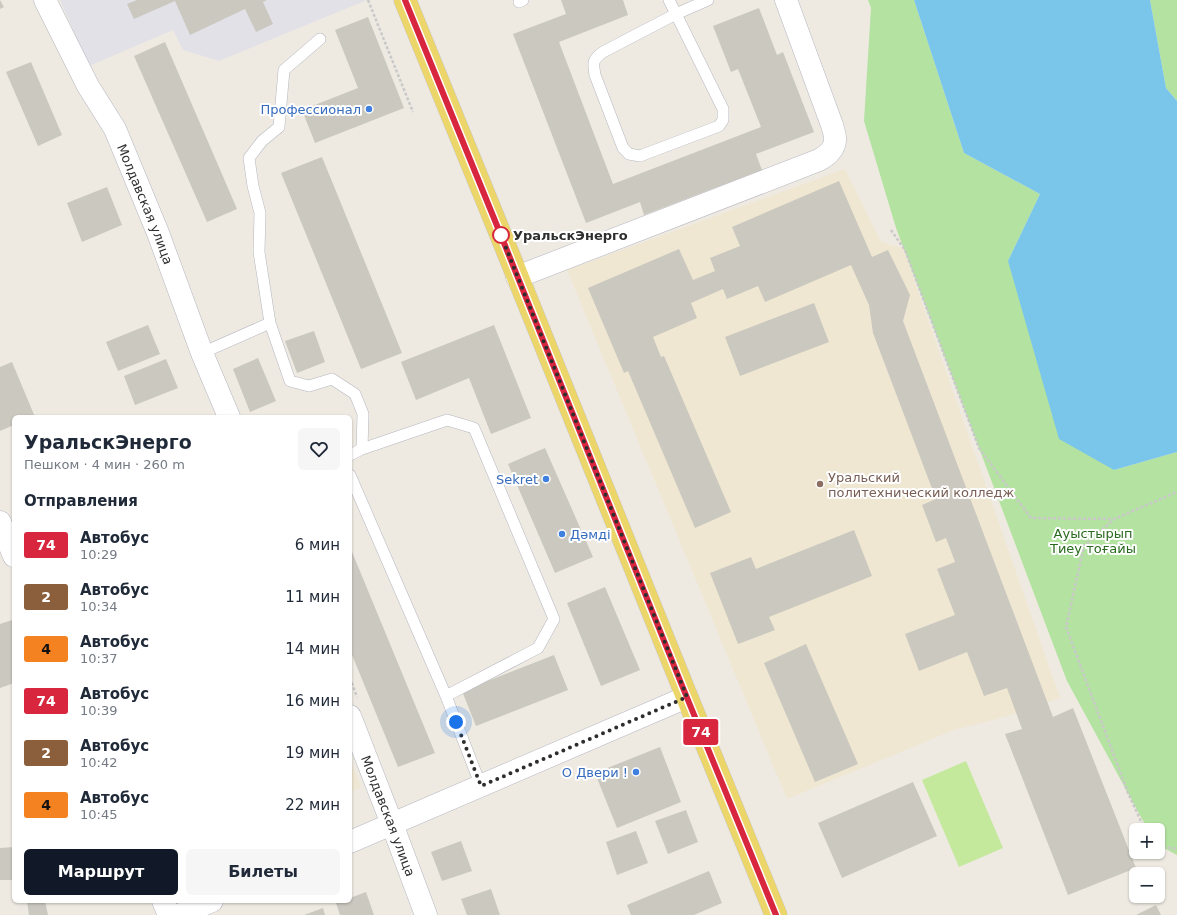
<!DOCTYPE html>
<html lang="ru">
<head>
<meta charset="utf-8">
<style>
  :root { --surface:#fff; --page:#f6f6f7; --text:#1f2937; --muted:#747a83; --accent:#111827 }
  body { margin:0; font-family:"DejaVu Sans",sans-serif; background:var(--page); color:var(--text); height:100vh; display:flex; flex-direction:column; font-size:15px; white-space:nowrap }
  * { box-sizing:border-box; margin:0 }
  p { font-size:13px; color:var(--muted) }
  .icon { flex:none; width:22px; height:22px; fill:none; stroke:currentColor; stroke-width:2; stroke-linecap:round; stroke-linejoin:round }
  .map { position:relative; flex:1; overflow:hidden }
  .details { position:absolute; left:12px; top:415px; width:340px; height:488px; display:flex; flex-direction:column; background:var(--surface); border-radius:6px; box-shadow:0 1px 3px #0004 }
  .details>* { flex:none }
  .badge { padding:0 8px; border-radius:3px; font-size:14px; line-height:26px }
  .buttons { position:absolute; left:1129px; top:823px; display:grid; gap:8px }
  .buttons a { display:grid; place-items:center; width:36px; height:36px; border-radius:6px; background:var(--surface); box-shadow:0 1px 3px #0004; font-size:20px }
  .you { position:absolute; width:20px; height:20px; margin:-10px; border:3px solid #fff; border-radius:50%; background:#1a73e8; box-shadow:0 0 0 6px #1a73e833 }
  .map>.badge { position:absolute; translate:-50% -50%; box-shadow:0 0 0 2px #fff }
  h2 { padding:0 12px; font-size:15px; line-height:36px }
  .round { display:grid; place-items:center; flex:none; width:42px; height:42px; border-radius:6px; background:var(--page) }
  .summary { display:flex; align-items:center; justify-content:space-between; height:68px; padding:0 12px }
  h1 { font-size:19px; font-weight:600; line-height:30px }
  .cta { display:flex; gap:8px; margin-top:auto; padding:8px 12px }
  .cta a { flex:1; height:46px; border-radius:6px; background:var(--accent); color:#fff; font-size:16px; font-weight:600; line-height:46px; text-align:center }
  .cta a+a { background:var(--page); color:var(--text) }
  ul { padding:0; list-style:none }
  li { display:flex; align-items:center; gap:12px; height:52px; padding:0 12px }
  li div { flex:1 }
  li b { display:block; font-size:15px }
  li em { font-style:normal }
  li .badge { min-width:44px; font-weight:700; text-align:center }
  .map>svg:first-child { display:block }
</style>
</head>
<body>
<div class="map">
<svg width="1177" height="915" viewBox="0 0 1177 915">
  <rect width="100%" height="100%" fill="#eeeae2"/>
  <path fill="#e3e1e8" d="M60,0H367L219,61L183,50L173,30L89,66Z"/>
  <path fill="#efe7d2" d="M845,169L881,242L903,248L1060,698L1008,716L954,730L787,799L567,270Z
    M350,760L361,787L350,792Z"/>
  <path fill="#b3e2a1" d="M868,0H914L964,153L1040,194L1008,261L1114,470L1177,452V855L1158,845V830H1148L1067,681L896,228L864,121L871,8Z
    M1150,0H1177V101L1166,88Z"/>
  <path fill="#c4e99d" d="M966,761L1003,848L959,867L922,780Z"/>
  <path fill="#7ac6eb" d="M914,0H1150L1166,88L1177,101V452L1114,470L1059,439L1008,261L1040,194L964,153Z"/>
  <path fill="#cac8bf" d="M0,0L4,7L0,9Z
    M137,0H267L263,2L273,24L256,32L245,9L190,35L175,1L134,19L127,4Z
    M561,0H623L628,15L559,42L613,184L761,127L738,69L731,72L713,26L759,8L777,55L783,52L814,132L756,154L762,170L644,215L640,202L586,223L513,34L566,14Z
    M368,17L404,108L315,143L302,110L358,88L335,30Z
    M165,42L237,209L207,222L134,56Z
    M31,62L62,135L38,146L6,72Z
    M322,157L402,353L361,369L281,173Z
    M839,181L872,257L888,250L910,295L903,321L1053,717L1073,708L1136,868L1068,895L1005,734L1022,729L1007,688L984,696L967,652L919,671L905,634L955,615L937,569L955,562L946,538L936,542L922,505L936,499L873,333L869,305L851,265L765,302L758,286L727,299L723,289L691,303L697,318L653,337L661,357L664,356L731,512L695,528L628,371L624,373L588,288L679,249L693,280L715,271L710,258L740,246L732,227Z
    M107,187L122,225L82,242L67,203Z
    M814,303L829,342L740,376L725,337Z
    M148,325L160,354L118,371L106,342Z
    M494,325L531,418L491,434L469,378L416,400L401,362Z
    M314,331L325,362L297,373L285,341Z
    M258,358L276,401L250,412L233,369Z
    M166,359L178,388L135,405L124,376Z
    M12,362L35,417H14V425L0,431V367Z
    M545,448L593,557L555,573L508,464Z
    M854,530L872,576L769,617L775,630L738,644L710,573L751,557L756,569Z
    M350,547L435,753L398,767L350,650Z
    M605,587L640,670L601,686L567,603Z
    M12,620L14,624V683L0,688V624Z
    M806,644L858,764L815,782L764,663Z
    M554,655L568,690L476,726L462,691Z
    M660,747L681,802L617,828L595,773Z
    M913,782L937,836L842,878L818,823Z
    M686,810L698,842L668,854L655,821Z
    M636,831L648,863L617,875L606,842Z
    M461,841L472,871L442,881L431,852Z
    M14,847V880H0V848Z
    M709,871L722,903L694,915H631L627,905Z
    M491,889L500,915H467L461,899Z
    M366,892L374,915H340L336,903L342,901H350V898Z
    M27,901H45L48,915H29Z
    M1156,905L1161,915H1136Z
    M323,908L325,915H304Z"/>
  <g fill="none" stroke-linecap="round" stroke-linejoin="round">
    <defs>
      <path id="service" d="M669,0L676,14L723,109V120L719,126L640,156L629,154L623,148L595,75C593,63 592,60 603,52L676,14L708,0
        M519,2L523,0
        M320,39L284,70L279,127L262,141L249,158L253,186L260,213L259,252L270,323L290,381L309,386L332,379L355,394L363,414L362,449
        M202,353L270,323
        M350,455L362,449L447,420L474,428L554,619L538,648L446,696
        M350,475L446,696L481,786"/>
      <g id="minor">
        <path id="s1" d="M45,0L88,86L115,129L158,233L202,353L229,417"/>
        <path d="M517,277L819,160C827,156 836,148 835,138C835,134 833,129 832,125L786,0"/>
        <path d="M0,522L14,556"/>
        <path id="s2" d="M350,716L392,824L426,915"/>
        <path d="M350,842L687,697"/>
        <path d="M163,901L169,915"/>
        <path d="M179,915L212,901"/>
      </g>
      <path id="primary" d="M405,0L500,233L687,697L776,915"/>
    </defs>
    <use href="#service" stroke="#b5b6c0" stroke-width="12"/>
    <use href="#minor" stroke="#b5b6c0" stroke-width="23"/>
    <use href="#primary" stroke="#c9c9c9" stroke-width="23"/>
    <path stroke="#c9c9c9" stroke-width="2.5" stroke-dasharray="3 2" stroke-linecap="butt" d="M368,0L413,112
      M891,230L905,250L979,448L1031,518L1114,519
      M350,678L357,697
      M1145,830L1128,793L1066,627L1084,546L1114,519L1177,492
      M1158,846L1177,849"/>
    <use href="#service" stroke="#fff" stroke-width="11"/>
    <use href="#minor" stroke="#fff" stroke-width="22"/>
    <use href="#primary" stroke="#ecd669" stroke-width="22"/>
  </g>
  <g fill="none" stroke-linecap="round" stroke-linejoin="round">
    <defs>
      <path id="line" d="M405,0L500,233L681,683L776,915"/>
    </defs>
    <use href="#line" stroke="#fff" stroke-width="9"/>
    <use href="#line" stroke="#d7263d" stroke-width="6"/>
    <path stroke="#2e2e2e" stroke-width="4" stroke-dasharray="0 7.2" d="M456,722L481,786L687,697L500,233L501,235"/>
  </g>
  <g fill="#3f7fe0" stroke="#fff" stroke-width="1.5">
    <circle cx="369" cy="109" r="4"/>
    <circle cx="546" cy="479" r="4"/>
    <circle cx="562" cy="534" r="4"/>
    <circle cx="636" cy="772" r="4"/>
  </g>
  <circle fill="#fff" stroke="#d7263d" stroke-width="2" cx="501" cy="235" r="8"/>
  <circle fill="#8d6e63" stroke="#fff" stroke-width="1.5" cx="820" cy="484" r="4"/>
  <g text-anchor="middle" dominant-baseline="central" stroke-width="4" stroke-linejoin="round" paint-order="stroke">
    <g font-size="13" fill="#366cbe" stroke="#fff" text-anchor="end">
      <text x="361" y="109">Профессионал</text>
      <text x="538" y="479">Sekret</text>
      <text x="570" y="534" text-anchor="start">Дəмді</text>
      <text x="628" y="772">О Двери !</text>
    </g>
    <g font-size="13" fill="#2e2e2e" stroke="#fff">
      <text stroke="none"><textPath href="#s1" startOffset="228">Молдавская улица</textPath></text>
      <text stroke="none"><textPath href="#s2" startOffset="107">Молдавская улица</textPath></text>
    </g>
    <g font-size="13" font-weight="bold" fill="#2e2e2e" stroke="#fff" text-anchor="start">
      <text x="513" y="235">УральскЭнерго</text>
    </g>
    <g font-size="13" fill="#785e54" stroke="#fff" text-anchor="start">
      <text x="828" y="477">Уральский<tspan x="828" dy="15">политехнический колледж</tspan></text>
    </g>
    <g font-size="13" fill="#296a1e" stroke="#fff">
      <text x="1093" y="533">Ауыстырып<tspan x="1093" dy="15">Тиеу тоғайы</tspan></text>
    </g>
  </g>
</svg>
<div class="buttons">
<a>+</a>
<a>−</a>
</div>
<div class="you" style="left:456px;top:722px"></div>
<b class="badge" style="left:701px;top:732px;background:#d7263d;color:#fff">74</b>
<section class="details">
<div class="summary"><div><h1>УральскЭнерго</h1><p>Пешком · 4 мин · 260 m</p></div><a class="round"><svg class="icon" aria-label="heart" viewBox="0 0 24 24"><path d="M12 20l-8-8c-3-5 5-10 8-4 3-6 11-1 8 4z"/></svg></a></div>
<h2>Отправления</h2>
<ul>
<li><span class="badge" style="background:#d7263d;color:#fff">74</span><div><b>Автобус</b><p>10:29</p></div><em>6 мин</em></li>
<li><span class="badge" style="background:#8b5e3c;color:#fff">2</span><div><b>Автобус</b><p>10:34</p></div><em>11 мин</em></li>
<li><span class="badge" style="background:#f58220;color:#111">4</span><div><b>Автобус</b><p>10:37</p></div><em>14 мин</em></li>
<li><span class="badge" style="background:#d7263d;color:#fff">74</span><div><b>Автобус</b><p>10:39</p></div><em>16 мин</em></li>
<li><span class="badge" style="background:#8b5e3c;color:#fff">2</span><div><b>Автобус</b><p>10:42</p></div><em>19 мин</em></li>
<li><span class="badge" style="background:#f58220;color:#111">4</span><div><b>Автобус</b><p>10:45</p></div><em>22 мин</em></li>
</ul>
<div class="cta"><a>Маршрут</a><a>Билеты</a></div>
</section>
</div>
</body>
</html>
